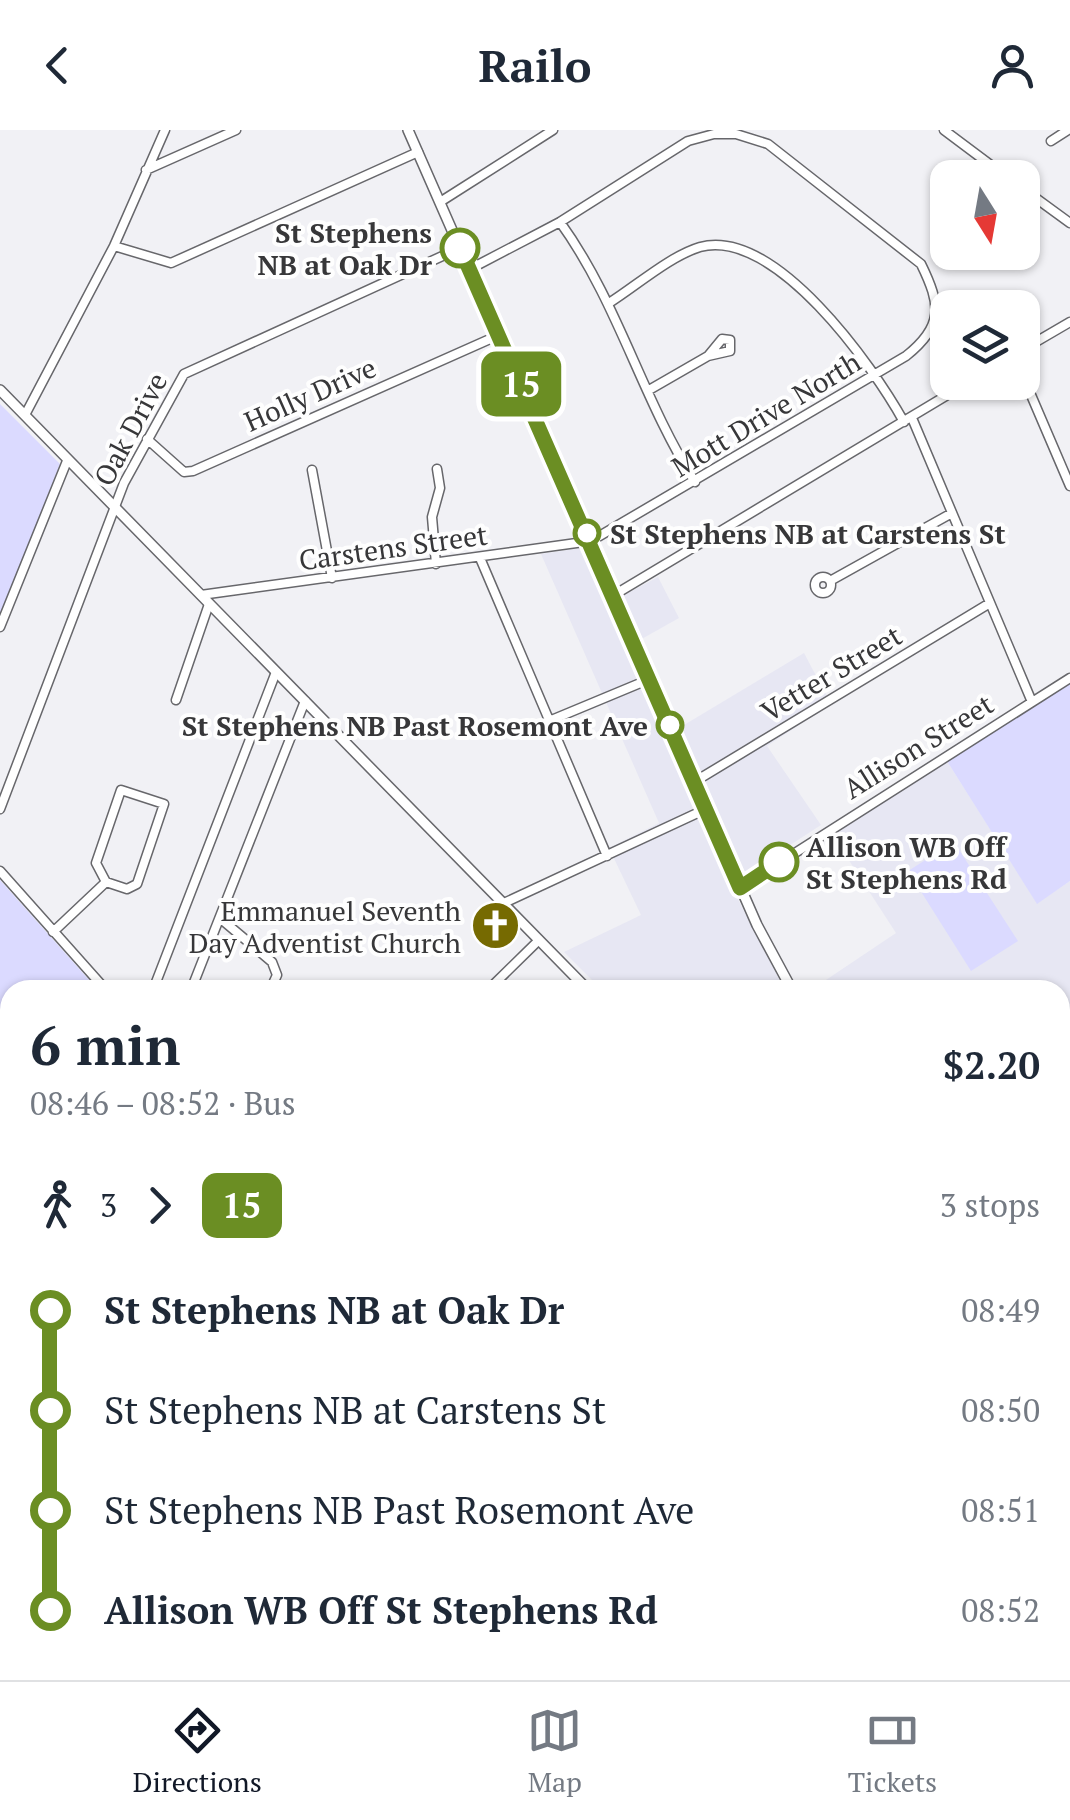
<!DOCTYPE html>
<html lang="en">
<head>
<meta charset="utf-8">
<style>
  :root { --surface:#fff; --page:#f2f2f3; --text:#1f2937; --muted:#747a83; --line:#e0e1e3; --accent:#111827 }
  body { margin:0; font-family:"PT Serif",serif; background:var(--page); color:var(--text); height:100vh; display:flex; flex-direction:column; font-size:38px; white-space:nowrap }
  * { box-sizing:border-box; margin:0 }
  p { font-size:32px; color:var(--muted) }
  .icon { flex:none; width:55px; height:55px; fill:none; stroke:currentColor; stroke-width:2; stroke-linecap:round; stroke-linejoin:round }
  .map { position:relative; flex:1; overflow:hidden }
  .details { position:absolute; left:0px; top:850px; width:1070px; height:700px; display:flex; flex-direction:column; background:var(--surface); border-radius:30px 30px 0 0; box-shadow:0 2px 8px #0004 }
  .details>* { flex:none }
  .badge { padding:0 20px; border-radius:15px; font-size:35px; line-height:65px }
  .needle { width:65px; rotate:169deg }
  .fabs { position:absolute; left:930px; top:30px; display:grid; gap:20px }
  .fabs a { display:grid; place-items:center; width:110px; height:110px; border-radius:20px; background:var(--surface); box-shadow:0 2px 8px #0004; font-size:50px }
  .map>.badge { position:absolute; translate:-50% -50%; box-shadow:0 0 0 5px #fff }
  .legs { display:flex; align-items:center; gap:15px; height:110px; padding:0 30px; font-size:32px }
  .legs p { margin-inline-start:auto }
  .head { display:flex; align-items:center; justify-content:space-between; height:170px; padding:0 30px }
  h1 { font-size:55px; font-weight:700; line-height:75px }
  ul { padding:0 30px; list-style:none }
  li { display:flex; align-items:center; gap:35px; height:100px; font-size:38px }
  li i { display:grid; place-items:center; width:15px; height:100%; margin:0 12px; background:currentColor }
  li i::after { content:''; width:25px; height:25px; margin:-12px; border:8px solid; border-radius:50%; background:var(--surface) }
  li p { margin-inline-start:auto }
  li:first-child i { background:linear-gradient(#0000 50%,currentColor 0) }
  li:last-child i { background:linear-gradient(currentColor 50%,#0000 0) }
  header { display:flex; justify-content:space-between; align-items:center; height:130px; padding:0 30px; background:var(--surface); font-size:45px; font-weight:700 }
  .dock { display:flex; justify-content:space-around; align-items:center; height:140px; border-top:2px solid var(--line); background:var(--surface); font-size:28px; color:var(--muted) }
  .dock a { display:grid; justify-items:center; gap:5px }
  .dock .current { color:var(--accent) }
  .map>svg:first-child { display:block }
</style>
</head>
<body>
<header><svg class="icon" aria-label="back" viewBox="0 0 24 24"><path d="M15 5l-7 7 7 7"/></svg>Railo<svg class="icon" aria-label="person" viewBox="0 0 24 24"><circle cx="12" cy="8" r="4"/><path d="M4 21q1-7 8-7t8 7"/></svg></header>
<div class="map">
<svg width="1070" height="1550" viewBox="0 0 1070 1550">
  <rect width="100%" height="100%" fill="#f1f1f5"/>
  <path fill="#e7e7f3" d="M587,417L611,472L658,447L679,488L631,515L669,604L804,523L831,574L767,616L821,695L730,754L785,860H602L564,822L641,785L609,718L659,693L541,424Z
    M945,628L1037,773L1070,751V951L1060,959V860H811L896,803L830,701Z
    M1060,1186L1070,1197V1497H1060Z"/>
  <path fill="#dbdaff" d="M0,274L60,334L0,487Z
    M1070,549V751L1037,774L945,628Z
    M954,712L1018,811L971,841L908,741Z
    M0,750L98,860H10V1035L0,1041Z
    M0,1353L10,1365V1540H585L597,1550H45L0,1540Z"/>
  <g fill="none" stroke-linecap="round" stroke-linejoin="round">
    <path stroke="#a9a7da" stroke-width="2.5" d="M0,1414L10,1413
      M585,1540L597,1550"/>
    <defs>
      <path id="minor" d="M944,0L1008,48
        M1051,11L1068,0
        M146,40L236,0
        M1022,58L1070,93
        M440,72L553,0
        M560,92C618,172 642,269 695,352
        M114,116L171,133L418,22
        M935,172H976L984,178
        M609,173C636,156 670,126 700,117C775,97 873,236 904,292
        M722,209L730,210V221L708,226Z
        M1022,220L1070,192
        M1022,244L1070,356
        M649,260L708,226
        M25,285L114,116L165,0
        M912,288L1032,572
        M147,309L184,342L193,341L499,205
        M312,340L332,448
        M480,428L607,726
        M436,434L432,387L440,358L437,339
        M815 455a8 8 0 1 1 16 0a8 8 0 1 1-16 0Z
        M830,451L952,383
        M201,465L591,411L906,226C944,196 941,175 921,134L768,14L736,4H714L688,11L560,92L470,139
        M614,465L969,252
        M0,497L67,331
        M176,570L209,474
        M549,591L650,549
        M694,652L990,473
        M0,679L124,353L184,244L460,118
        M0,741L106,860
        M740,758L1070,548
        M504,773L706,679
        M221,789L272,832L277,845L270,860
        M53,802L106,752L96,733L121,660L164,674L137,754L127,759L106,752
        M153,860L276,542
        M191,860L305,571
        M488,860L539,810
        M1060,1047L1070,1039
        M0,1083L10,1077
        M1060,1137L1070,1129
        M0,1198L10,1192
        M1060,1279L1070,1272
        M0,1287L10,1284
        M754,1540L772,1550"/>
      <path id="major" d="M408,0L757,795L792,860
        M0,260L588,860
        M1060,1287L1070,1298
        M846,1550L848,1540"/>
    </defs>
    <use href="#minor" stroke="#67676b" stroke-width="11"/>
    <use href="#major" stroke="#67676b" stroke-width="12"/>
    <use href="#minor" stroke="#fff" stroke-width="8"/>
    <use href="#major" stroke="#fff" stroke-width="9"/>
  </g>
  <g fill="none" stroke-linecap="round" stroke-linejoin="round">
    <defs>
      <path id="line-1" d="M460,118L740,758L779,732"/>
    </defs>
    <use href="#line-1" stroke="#fff" stroke-width="22"/>
    <use href="#line-1" stroke="#6b8e23" stroke-width="15"/>
  </g>
  <defs>
    <symbol id="church-disc" viewBox="-11 -11 22 22"><circle r="9.5" fill="#766a01" stroke="#fefefe"/><path d="M-1.2-6h2.4v3.5h3.3v2.4h-3.3V6h-2.4V-.1h-3.3v-2.4h3.3Z" fill="#fff"/></symbol>
  </defs>
  <g fill-rule="evenodd">
    <use href="#church-disc" x="468" y="768" width="55" height="55"/>
  </g>
  <g fill="#fff" stroke="#6b8e23" stroke-width="5">
    <circle cx="460" cy="118" r="18"/>
    <circle cx="587" cy="403" r="12"/>
    <circle cx="670" cy="595" r="12"/>
    <circle cx="779" cy="732" r="18"/>
  </g>
  <g text-anchor="middle" dominant-baseline="central" stroke-width="8" stroke-linejoin="round" paint-order="stroke">
    <g font-size="28" font-weight="bold" fill="#373739" stroke="#fefefe" text-anchor="end">
      <text x="432" y="102">St Stephens<tspan x="432" dy="32">NB at Oak Dr</tspan></text>
      <text x="610" y="403" text-anchor="start">St Stephens NB at Carstens St</text>
      <text x="648" y="595">St Stephens NB Past Rosemont Ave</text>
      <text x="806" y="716" text-anchor="start">Allison WB Off<tspan x="806" dy="32">St Stephens Rd</tspan></text>
    </g>
    <g font-size="28" fill="#373739" stroke="#fefefe">
      <text transform="translate(310 264) rotate(-24)">Holly Drive</text>
      <text transform="translate(766 284) rotate(-31)">Mott Drive North</text>
      <text transform="translate(130 299) rotate(-62)">Oak Drive</text>
      <text transform="translate(393 417) rotate(-8)">Carstens Street</text>
      <text transform="translate(831 543) rotate(-31)">Vetter Street</text>
      <text transform="translate(918 616) rotate(-32)">Allison Street</text>
    </g>
    <g font-size="28" fill="#373739" stroke="#fefefe" text-anchor="end">
      <text x="461" y="780">Emmanuel Seventh<tspan x="461" dy="32">Day Adventist Church</tspan></text>
    </g>
  </g>
</svg>
<div class="fabs">
<a><svg class="needle" viewBox="-14 -14 28 28"><path d="M0-13l5 13h-10z" fill="#e53935"/><path d="M0 13l5-13h-10z" fill="#747a83"/></svg></a>
<a><svg class="icon" aria-label="layers" viewBox="0 0 24 24"><path d="M12 4l9 5-9 5-9-5zM3 14l9 5 9-5"/></svg></a>
</div>
<b class="badge" style="left:521px;top:254px;background:#6b8e23;color:#fff">15</b>
<section class="details">
<div class="head"><div><h1>6 min</h1><p>08:46 – 08:52 · Bus</p></div><b>$2.20</b></div>
<div class="legs"><svg class="icon" aria-label="walk" viewBox="0 0 24 24"><circle cx="13" cy="4" r="2"/><path d="M13 8l-2 6 4 7M11 14l-3 7M7 12l3-4h3l4 4"/></svg>3<svg class="icon" aria-label="forward" viewBox="0 0 24 24"><path d="M9 5l7 7-7 7"/></svg><b class="badge" style="background:#6b8e23;color:#fff">15</b><p>3 stops</p></div>
<ul>
<li><i style="color:#6b8e23"></i><b>St Stephens NB at Oak Dr</b><p>08:49</p></li>
<li><i style="color:#6b8e23"></i><span>St Stephens NB at Carstens St</span><p>08:50</p></li>
<li><i style="color:#6b8e23"></i><span>St Stephens NB Past Rosemont Ave</span><p>08:51</p></li>
<li><i style="color:#6b8e23"></i><b>Allison WB Off St Stephens Rd</b><p>08:52</p></li>
</ul>
</section>
</div>
<nav class="dock">
<a class="current"><svg class="icon" aria-label="directions" viewBox="0 0 24 24"><path d="M12 3l9 9-9 9-9-9zM9 14v-3h6M13 9l2 2-2 2"/></svg>Directions</a>
<a><svg class="icon" aria-label="map" viewBox="0 0 24 24"><path d="M3 6l6-2 6 2 6-2v14l-6 2-6-2-6 2zM9 4v14M15 6v14"/></svg>Map</a>
<a><svg class="icon" aria-label="tickets" viewBox="0 0 24 24"><path d="M3 7h18v10H3zM15 7v10"/></svg>Tickets</a>
</nav>
</body>
</html>
